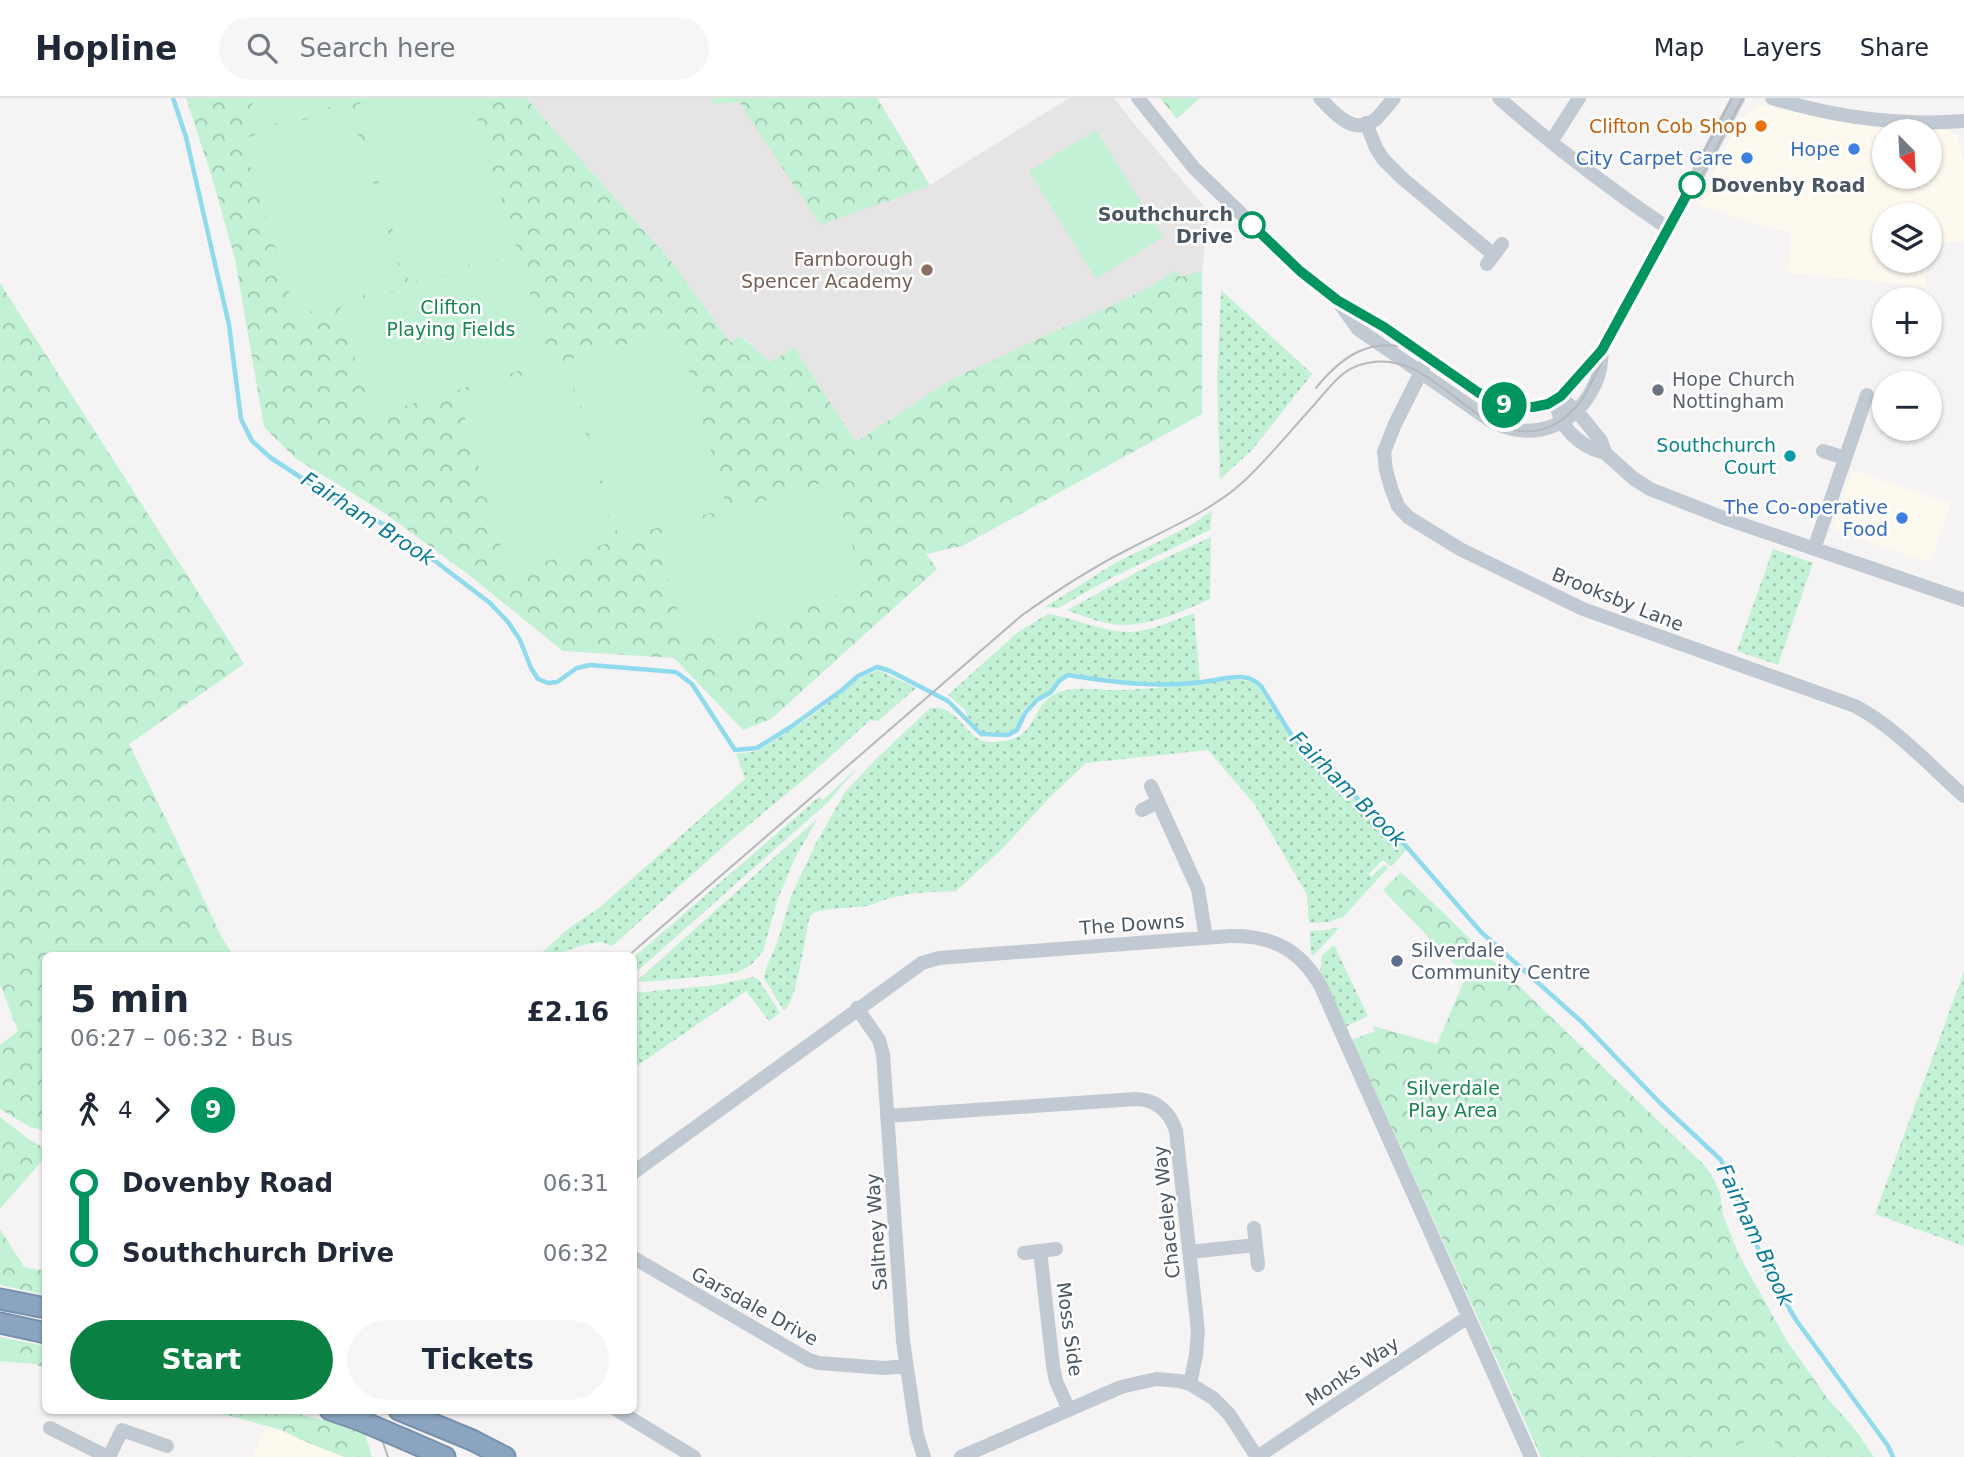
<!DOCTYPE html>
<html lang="en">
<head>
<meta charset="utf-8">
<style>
  :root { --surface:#fff; --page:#f6f6f7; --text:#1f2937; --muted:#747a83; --line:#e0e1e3; --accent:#0b8043 }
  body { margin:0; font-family:"DejaVu Sans",sans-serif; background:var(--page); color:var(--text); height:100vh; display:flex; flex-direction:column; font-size:26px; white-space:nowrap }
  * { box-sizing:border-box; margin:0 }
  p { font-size:23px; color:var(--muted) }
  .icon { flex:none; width:38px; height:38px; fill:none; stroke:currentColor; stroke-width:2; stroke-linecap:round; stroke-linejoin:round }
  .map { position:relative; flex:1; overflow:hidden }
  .side { position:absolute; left:42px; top:854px; width:595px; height:462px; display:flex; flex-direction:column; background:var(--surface); border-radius:10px; box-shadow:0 2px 5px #0004 }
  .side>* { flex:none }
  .badge { padding:0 14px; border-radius:23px; font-size:24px; line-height:46px }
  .needle { width:46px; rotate:156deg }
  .controls { position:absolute; left:1872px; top:21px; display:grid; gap:14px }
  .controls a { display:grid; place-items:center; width:70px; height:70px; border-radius:50%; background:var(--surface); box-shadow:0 2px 5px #0004; font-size:35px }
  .map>.badge { position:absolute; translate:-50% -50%; box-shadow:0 0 0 4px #fff }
  .legs { display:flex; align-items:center; gap:10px; height:77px; padding:0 28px; font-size:23px }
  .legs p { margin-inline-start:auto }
  .overview { display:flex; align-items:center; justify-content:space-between; height:119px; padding:0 28px }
  h1 { font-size:38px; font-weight:700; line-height:52px }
  .cta { display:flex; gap:14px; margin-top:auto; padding:14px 28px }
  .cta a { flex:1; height:80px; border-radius:42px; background:var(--accent); color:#fff; font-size:28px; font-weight:700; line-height:80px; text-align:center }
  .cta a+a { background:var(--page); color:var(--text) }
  ul { padding:0 28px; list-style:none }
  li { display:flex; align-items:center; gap:24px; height:70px; font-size:26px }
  li i { display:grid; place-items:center; width:10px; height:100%; margin:0 9px; background:currentColor }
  li i::after { content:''; width:18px; height:18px; margin:-9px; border:5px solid; border-radius:50%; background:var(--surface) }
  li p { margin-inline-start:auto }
  li:first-child i { background:linear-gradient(#0000 50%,currentColor 0) }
  li:last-child i { background:linear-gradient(currentColor 50%,#0000 0) }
  header { display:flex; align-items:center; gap:42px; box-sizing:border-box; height:98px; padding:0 35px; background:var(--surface); border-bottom:2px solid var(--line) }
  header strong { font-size:33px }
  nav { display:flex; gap:38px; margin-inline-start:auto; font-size:24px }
  .search { width:490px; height:63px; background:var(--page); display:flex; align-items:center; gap:18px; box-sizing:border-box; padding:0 24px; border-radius:38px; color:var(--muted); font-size:26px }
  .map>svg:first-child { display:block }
</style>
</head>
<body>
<header>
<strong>Hopline</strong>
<div class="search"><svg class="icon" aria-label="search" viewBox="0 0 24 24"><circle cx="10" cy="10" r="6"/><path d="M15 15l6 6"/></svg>Search here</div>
<nav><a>Map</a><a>Layers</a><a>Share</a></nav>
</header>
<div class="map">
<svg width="1964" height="1359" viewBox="0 0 1964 1359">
  <defs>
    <pattern id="grass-dots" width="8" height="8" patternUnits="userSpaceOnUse" patternTransform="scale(1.75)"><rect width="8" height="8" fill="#c3f1d5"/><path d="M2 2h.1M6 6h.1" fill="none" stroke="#a0c6b0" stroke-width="1.8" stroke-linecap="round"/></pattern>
    <pattern id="forest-crowns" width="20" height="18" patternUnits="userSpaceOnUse" patternTransform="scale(1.75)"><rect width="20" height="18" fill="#c3f1d5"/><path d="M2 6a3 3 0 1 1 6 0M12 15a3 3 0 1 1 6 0" fill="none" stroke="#a0c6b0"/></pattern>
  </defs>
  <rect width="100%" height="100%" fill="#f5f3f3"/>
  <path fill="#fdf9ef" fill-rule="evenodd" d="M1757,6L1819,19L1949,32L1958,38L1964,62V143L1931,146L1930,150V117H1885V163H1928L1925,188L1788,175L1791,135L1760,128L1697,106L1740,22ZM1885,33H1930V79H1885Z
    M1852,372L1951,406L1930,465L1831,431Z
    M266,1327L345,1359H252Z"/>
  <path fill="#e6e4e5" d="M526,0H877L930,87L1069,0H1114L1135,27L1209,114L1202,172L1181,179L1176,172L1146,191L950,282L856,344L794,249L771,264L741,238L730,244L671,163Z"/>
  <path fill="url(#grass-dots)" d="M1221,192L1312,276L1252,352L1220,381L1217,285Z
    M1212,413L1210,432L1111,480L1058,510L1045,509L1115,465L1188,429Z
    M1211,439L1210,501C1186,512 1151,527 1125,527C1105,527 1086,519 1067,512L1150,467Z
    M1773,451L1813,465L1778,567L1737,553Z
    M1194,515L1200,583L1149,586L1068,576L1058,582L1046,597L1035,601L1022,613L1019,626L1014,633L1006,635H981L968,619L964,611L948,597L1018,534L1048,516C1075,520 1102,534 1130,534C1152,533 1174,522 1194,515Z
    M878,572L916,590L878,623L870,622L820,668L732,741L612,848L601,844L587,846L554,857H539L569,830L599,810L745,681L736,656L758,653L810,619L860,580Z
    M1234,581L1254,584L1259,590L1290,639L1394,737L1407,751L1392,768L1388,767L1383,762L1369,776L1371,779L1384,767L1388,770L1343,819L1329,824L1309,825L1307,797L1255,707L1208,652L1086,665L1050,699L1004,749L956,793L915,795L890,800L868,808L831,811L814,814L810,818C804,839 798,901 784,913L764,880L765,873L779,839L791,798L816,745L845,694L875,662L930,610C960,607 964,641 988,644C992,645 999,643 1004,643C1039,638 1032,604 1057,595C1077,587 1101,593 1122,592C1159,590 1197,587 1234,581Z
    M858,669L827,705L634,876V859L819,699L823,702Z
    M818,720L795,760L778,800L763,853L751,867L736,875L721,877L643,884L637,883Z
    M1340,829L1313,858L1311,857L1310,833L1327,832Z
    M1334,847L1368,918L1345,929L1320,876L1322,857Z
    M1964,874V1148L1875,1116Z
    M754,879L759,882L780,915L769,923L746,893L634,970V895L716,887Z"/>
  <path fill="url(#forest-crowns)" d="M186,0H526L671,163L730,244L740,238L771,264L794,249L856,344L950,282L1146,191L1176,172L1181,179L1202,172V316L962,448L926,456L937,471L771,621L743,632L674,560L563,553L469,477L386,416L295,360L264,329L235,161L213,83Z
    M711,0H877L930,88L820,127L739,4L715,6Z
    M1160,0H1200L1177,21Z
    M0,185L244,566L129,646L173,735L220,836L233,857L46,858L45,1033L30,1029L0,1011V947L18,933L0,886Z
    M1401,774L1703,1066L1711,1076L1720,1095L1723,1117L1738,1155L1787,1243L1828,1301L1854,1330L1874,1359H1541L1352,942L1375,933L1373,928L1437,946L1466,878L1383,792Z
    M0,1019L27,1040L46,1051L45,1059L0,1111Z
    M0,1131L24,1169L45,1173V1197L0,1187Z
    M0,1239L45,1248V1270L34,1266L0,1263Z
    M212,1313H287L364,1333L372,1359H344L299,1341L282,1332Z"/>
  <path fill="#c3f1d5" d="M250,0H358L260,30Z
    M378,0H471L517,152L409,185L355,7Z
    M349,8L404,185L296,218L242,41Z
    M1096,32L1163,139L1096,181L1029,73Z
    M518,156L551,263L373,318L340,210Z
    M677,232L727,410L619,441L568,262Z
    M566,265L616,443L508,474L458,295Z
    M832,382L865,489L687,544L655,437Z
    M1770,1333L1781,1359H1710Z"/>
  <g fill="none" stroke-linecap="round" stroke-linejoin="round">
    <path stroke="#90daee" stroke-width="4.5" d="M173,0L186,39L229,227L241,321L252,343L271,360L346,409L376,422L401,437L490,505L508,524L520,542L531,570L538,581L548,585L557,584L577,570L590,567L676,574L692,586L735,652L757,650L792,628L842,592L858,578L877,569L890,573L948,603L981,636L1008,637L1017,632L1025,615L1037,602L1051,594L1059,583L1068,577C1116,585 1166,591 1215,582C1231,579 1249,575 1261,588L1292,638L1399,740L1481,834L1583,925L1660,1005L1721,1062L1767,1172L1796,1222L1888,1348L1893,1359"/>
    <defs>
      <path id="highway" d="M0,1201L46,1210
        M0,1225L46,1235
        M330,1312L359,1322
        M399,1312L472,1342L505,1359
        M406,1342L445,1359"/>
    </defs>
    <use href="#highway" stroke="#7690ad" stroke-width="23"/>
    <path stroke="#c1cad2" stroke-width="14" d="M1138,0L1194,70L1300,173L1337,202L1373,223L1487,300L1512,308L1533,309L1548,306L1567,292L1602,252L1669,131L1738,0
      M1320,0C1334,15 1354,39 1376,21C1382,15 1388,7 1394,0
      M1499,0C1552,47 1610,91 1669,131
      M1772,0C1834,19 1899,28 1964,23
      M1366,25L1376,50L1383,61L1402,80L1494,157
      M1551,44L1579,0
      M1487,166L1502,146
      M1340,206L1358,231L1491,323C1536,346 1580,326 1598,279C1601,271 1601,261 1602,252
      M1428,260L1395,326L1384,354L1386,372L1391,390L1398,408L1408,419L1460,451L1583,511L1855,608C1895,629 1930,668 1964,698
      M1556,302L1567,305L1576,312L1601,343L1605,355L1633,380L1650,391L1724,420L1964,502
      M1556,302C1558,329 1579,348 1605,355
      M1823,353L1845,360
      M1814,451L1867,297
      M1151,688L1198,791L1206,840
      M1142,712L1158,704
      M857,910L879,942L883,956L903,1243L917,1337L924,1359
      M887,1018L1135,1001C1156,1001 1170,1014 1176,1033L1198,1233L1196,1257L1190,1286
      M634,1074L922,865L939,860L1230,838C1272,837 1301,852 1321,889L1531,1359
      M1254,1130L1258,1167
      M1040,1153L1053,1268L1056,1283L1069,1312
      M1189,1154L1256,1147
      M1024,1155L1056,1151
      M634,1160L809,1262L819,1265L884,1270L906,1268
      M617,1312L694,1359
      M50,1330L108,1359
      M109,1359L122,1332L167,1348
      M961,1359L1121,1289L1156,1281L1180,1283L1190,1286L1213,1300L1229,1316L1257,1359L1468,1219"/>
    <use href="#highway" stroke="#8ba5c1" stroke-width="19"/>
    <path stroke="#b5b8bd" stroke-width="2" d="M1703,56L1732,0
      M1316,290C1341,259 1371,237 1413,252C1431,259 1446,274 1462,285C1473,293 1485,302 1499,307C1549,324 1584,276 1605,237
      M628,858L1021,518C1056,493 1091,470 1129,451C1168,430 1210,414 1243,384C1269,360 1291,332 1315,306C1324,295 1333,284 1344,275C1351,270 1360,266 1368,265C1434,251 1470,341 1534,333C1555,330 1569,318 1582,302L1743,0
      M372,1312L388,1359"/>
    <defs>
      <path id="highway-bridge" d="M359,1322L406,1342"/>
    </defs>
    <use href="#highway-bridge" stroke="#7690ad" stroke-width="23" stroke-linecap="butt"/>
    <use href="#highway-bridge" stroke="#8ba5c1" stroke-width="19"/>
  </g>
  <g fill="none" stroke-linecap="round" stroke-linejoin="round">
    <defs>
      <path id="line-1" d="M1252,127L1300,173L1337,202L1384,229L1479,295L1503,307L1533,309L1548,306L1561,298L1602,252L1692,87"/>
    </defs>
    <use href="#line-1" stroke="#fff" stroke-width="16"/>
    <use href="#line-1" stroke="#00945e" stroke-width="10"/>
  </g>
  <circle fill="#e8710a" stroke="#fff" stroke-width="2.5" cx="1761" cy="28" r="7"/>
  <g fill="#3f7fe0" stroke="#fff" stroke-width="2.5">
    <circle cx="1854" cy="51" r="7"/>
    <circle cx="1747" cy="60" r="7"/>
    <circle cx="1902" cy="420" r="7"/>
  </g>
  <g fill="#fff" stroke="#00945e" stroke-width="3.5">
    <circle cx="1692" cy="87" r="12"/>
    <circle cx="1252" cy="127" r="12"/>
  </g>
  <circle fill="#8d6e63" stroke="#fff" stroke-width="2.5" cx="927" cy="172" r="7"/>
  <circle fill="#6b7280" stroke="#fff" stroke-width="2.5" cx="1658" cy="292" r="7"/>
  <circle fill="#0f9aa8" stroke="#fff" stroke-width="2.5" cx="1790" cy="358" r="7"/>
  <circle fill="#5c6f8a" stroke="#fff" stroke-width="2.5" cx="1397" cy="863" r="7"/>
  <g text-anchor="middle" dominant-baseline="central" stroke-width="5" stroke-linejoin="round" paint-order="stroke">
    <g font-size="19" fill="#c56008" stroke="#fff" text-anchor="end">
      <text x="1747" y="28">Clifton Cob Shop</text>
    </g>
    <g font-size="19" fill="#366cbe" stroke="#fff" text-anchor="end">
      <text x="1840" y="51">Hope</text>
      <text x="1733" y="60">City Carpet Care</text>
      <text x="1888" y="409">The Co-operative<tspan x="1888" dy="22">Food</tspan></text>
    </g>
    <g font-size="19" font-weight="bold" fill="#4a5661" stroke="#fff" text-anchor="start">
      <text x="1711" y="87">Dovenby Road</text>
      <text x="1233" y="116" text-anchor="end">Southchurch<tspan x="1233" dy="22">Drive</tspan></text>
    </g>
    <g font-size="19" fill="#785e54" stroke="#fff" text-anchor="end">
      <text x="913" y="161">Farnborough<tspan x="913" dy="22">Spencer Academy</tspan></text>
    </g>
    <g font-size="19" fill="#17864f" stroke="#fff">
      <text x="451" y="209">Clifton<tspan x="451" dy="22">Playing Fields</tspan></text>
      <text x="1453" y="990">Silverdale<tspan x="1453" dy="22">Play Area</tspan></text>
    </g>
    <g font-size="19" fill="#5b616d" stroke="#fff" text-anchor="start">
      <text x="1672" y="281">Hope Church<tspan x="1672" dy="22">Nottingham</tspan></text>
    </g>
    <g font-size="19" fill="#0d838f" stroke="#fff" text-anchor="end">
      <text x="1776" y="347">Southchurch<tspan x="1776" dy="22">Court</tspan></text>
    </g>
    <g font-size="19" fill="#4a5661" stroke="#fff">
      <text transform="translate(1618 501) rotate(22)">Brooksby Lane</text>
      <text transform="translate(1132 826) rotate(-4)">The Downs</text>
      <text transform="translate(1166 1114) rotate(-96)">Chaceley Way</text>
      <text transform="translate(876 1134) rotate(-94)">Saltney Way</text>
      <text transform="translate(755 1208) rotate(29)">Garsdale Drive</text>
      <text transform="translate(1070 1231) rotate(82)">Moss Side</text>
      <text transform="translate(1352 1273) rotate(-34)">Monks Way</text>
    </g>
    <g font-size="19" fill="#4e5e75" stroke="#fff" text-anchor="start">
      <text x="1411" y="852">Silverdale<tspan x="1411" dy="22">Community Centre</tspan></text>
    </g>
    <g font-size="21" font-style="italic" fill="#0c7c9b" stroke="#fff">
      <text transform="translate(368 421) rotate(33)">Fairham Brook</text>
      <text transform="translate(1348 691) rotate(45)">Fairham Brook</text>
      <text transform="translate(1755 1137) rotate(65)">Fairham Brook</text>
    </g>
  </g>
</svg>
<div class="controls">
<a><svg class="needle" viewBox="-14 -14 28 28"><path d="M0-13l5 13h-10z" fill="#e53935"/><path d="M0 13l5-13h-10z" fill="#747a83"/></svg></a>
<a><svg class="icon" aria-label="layers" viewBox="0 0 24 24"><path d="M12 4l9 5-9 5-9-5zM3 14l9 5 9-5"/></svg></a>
<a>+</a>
<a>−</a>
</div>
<b class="badge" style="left:1504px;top:307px;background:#00945e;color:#fff">9</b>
<section class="side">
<div class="overview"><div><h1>5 min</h1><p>06:27 – 06:32 · Bus</p></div><b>£2.16</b></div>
<div class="legs"><svg class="icon" aria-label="walk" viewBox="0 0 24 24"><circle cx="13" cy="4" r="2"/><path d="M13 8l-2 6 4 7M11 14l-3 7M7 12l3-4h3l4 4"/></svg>4<svg class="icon" aria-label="forward" viewBox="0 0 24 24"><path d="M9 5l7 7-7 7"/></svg><b class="badge" style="background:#00945e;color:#fff">9</b></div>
<ul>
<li><i style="color:#00945e"></i><b>Dovenby Road</b><p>06:31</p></li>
<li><i style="color:#00945e"></i><b>Southchurch Drive</b><p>06:32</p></li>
</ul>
<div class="cta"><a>Start</a><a>Tickets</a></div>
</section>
</div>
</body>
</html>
